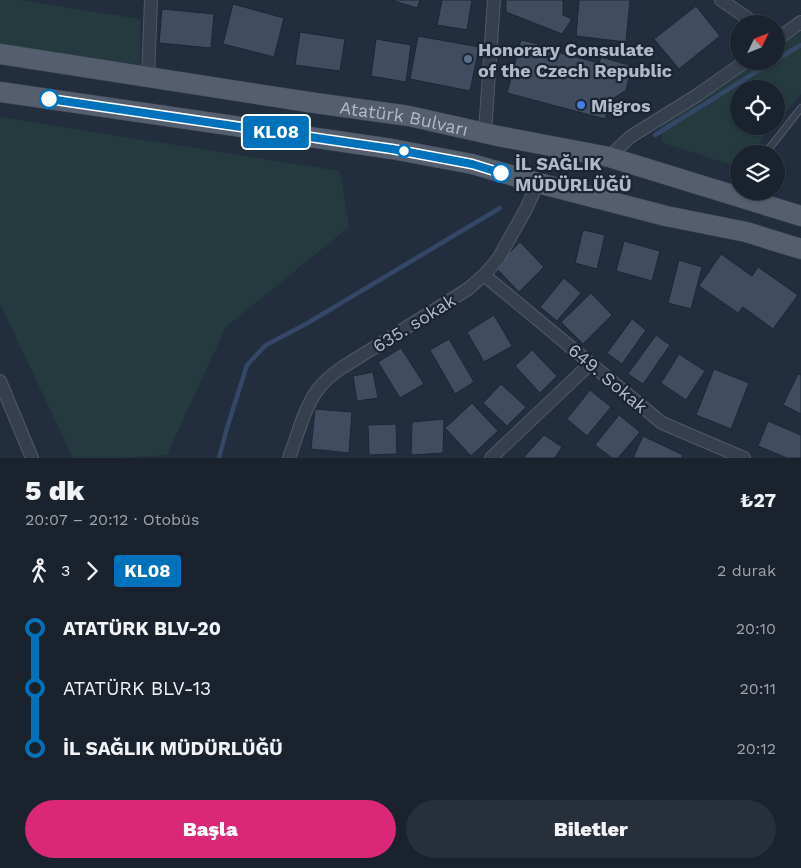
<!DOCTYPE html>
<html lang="tr">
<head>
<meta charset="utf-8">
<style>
  :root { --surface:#1a222e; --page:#272f3a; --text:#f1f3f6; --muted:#9fa4aa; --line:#383f4a; --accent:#db2777 }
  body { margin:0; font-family:"Work Sans",sans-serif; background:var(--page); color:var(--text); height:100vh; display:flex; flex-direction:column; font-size:19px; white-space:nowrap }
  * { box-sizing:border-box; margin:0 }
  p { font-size:16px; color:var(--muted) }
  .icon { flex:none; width:28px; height:28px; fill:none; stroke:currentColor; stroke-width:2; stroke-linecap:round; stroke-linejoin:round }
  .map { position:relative; height:458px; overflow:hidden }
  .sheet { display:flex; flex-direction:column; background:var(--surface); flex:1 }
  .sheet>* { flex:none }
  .badge { padding:0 10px; border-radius:4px; font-size:18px; line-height:32px }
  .needle { width:32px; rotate:47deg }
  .fabs { position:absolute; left:730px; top:15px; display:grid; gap:10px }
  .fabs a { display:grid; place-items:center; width:55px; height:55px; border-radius:50%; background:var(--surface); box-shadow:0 1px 4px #0004,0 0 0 1px var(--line); font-size:25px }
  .map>.badge { position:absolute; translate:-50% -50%; box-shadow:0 0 0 2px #fff }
  .legs { display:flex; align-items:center; gap:8px; height:55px; padding:0 25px; font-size:16px }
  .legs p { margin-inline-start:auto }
  .summary { display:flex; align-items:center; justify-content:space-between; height:85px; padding:0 25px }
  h1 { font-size:28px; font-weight:800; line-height:38px }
  .button { display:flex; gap:10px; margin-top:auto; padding:10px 25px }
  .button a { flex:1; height:58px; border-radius:30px; background:var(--accent); color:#fff; font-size:20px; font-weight:800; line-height:58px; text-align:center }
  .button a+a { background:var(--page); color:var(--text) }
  ul { padding:0 25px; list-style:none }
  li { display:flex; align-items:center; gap:18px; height:60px; font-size:19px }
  li i { display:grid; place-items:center; width:8px; height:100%; margin:0 6px; background:currentColor }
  li i::after { content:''; width:12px; height:12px; margin:-6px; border:4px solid; border-radius:50%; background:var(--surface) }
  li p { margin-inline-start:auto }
  li:first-child i { background:linear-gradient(#0000 50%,currentColor 0) }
  li:last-child i { background:linear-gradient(currentColor 50%,#0000 0) }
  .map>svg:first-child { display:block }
</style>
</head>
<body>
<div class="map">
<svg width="801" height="458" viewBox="0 0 801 458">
  <rect width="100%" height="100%" fill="#222d3e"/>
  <path fill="#243a3e" d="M0,0H21L140,19V65L0,47Z
    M801,32V94L776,123V89H739V126H773L750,154H739L738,167L663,143L660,126L757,61H776V48Z
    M0,117L340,171L349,227L226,327L167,455L124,458H73L0,304Z"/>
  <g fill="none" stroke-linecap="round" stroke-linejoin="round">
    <path stroke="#344766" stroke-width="4.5" d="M776,60L801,45
      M655,135L774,61
      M219,458L227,428L247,365L266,345L306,324L500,208"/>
  </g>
  <path fill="#404c60" stroke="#1d2634" d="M391,0H420L417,8Z
    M442,0H472L467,30L437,25Z
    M506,0H563V15L572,19L562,34L506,12Z
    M579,0H630L626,42L576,36Z
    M233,4L284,18L274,57L223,44Z
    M696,6L720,36L679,69L654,39Z
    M162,9L214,14L211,48L159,43Z
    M300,32L345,39L340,71L295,65Z
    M418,36L479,47L470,91L410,79Z
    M376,39L411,45L406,82L371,76Z
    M521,40L538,44V47L599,63L601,57L632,66L626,90L611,100L605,119L507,93Z
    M583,230L605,235L597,269L575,263Z
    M624,241L660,251L652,281L616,271Z
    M520,242L544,267L519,292L495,267Z
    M721,254L752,276L758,267L798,295L773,329L743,307L738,313L699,286Z
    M679,260L702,267L691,309L668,303Z
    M564,278L581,293L557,321L540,307Z
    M591,293L612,315L583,344L561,322Z
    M494,315L512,346L484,362L467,332Z
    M632,319L646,330L622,364L607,353Z
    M656,335L670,345L643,384L628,374Z
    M449,339L474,382L455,394L430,350Z
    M401,348L424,384L400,398L378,362Z
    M532,350L557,376L540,393L515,366Z
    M679,354L705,371L686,400L661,383Z
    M714,369L749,383L731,429L696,415Z
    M373,372L378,398L357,401L353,376Z
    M798,374L801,375V414L783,405Z
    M501,384L526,407L507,426L483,403Z
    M590,390L611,407L587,436L567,419Z
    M472,403L498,431L471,456L445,428Z
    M315,409L352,412L349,453L311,449Z
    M619,415L640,432L618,458H612L595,445Z
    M444,419L443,453L411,455L412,422Z
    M768,421L801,435V458H787L758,446Z
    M396,424L397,454L369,455L368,425Z
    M544,435L562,447L555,458H523Z
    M643,436L683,455L682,458H633Z"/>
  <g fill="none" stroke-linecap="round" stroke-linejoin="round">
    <defs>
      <path id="lane" d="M768,150L801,108"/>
      <path id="street" d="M721,0L756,24
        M776,40L801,22
        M148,77L151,0
        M485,133L494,0
        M609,157L630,137L699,94L746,61
        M484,275L662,423L744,458
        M0,381L32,458
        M289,458C297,437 305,405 319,388C326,379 334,373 343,367L468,289L484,275L498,259L526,209L538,183
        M491,458L590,364"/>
      <g id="primary">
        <path id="s1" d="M0,54L315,103L409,116L498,136L609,157L801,216"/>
        <path d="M0,92L392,149L472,164L538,183L666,216L746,232L801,249"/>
      </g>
    </defs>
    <use href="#lane" stroke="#515968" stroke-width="8"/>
    <use href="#street" stroke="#515968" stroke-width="14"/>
    <use href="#primary" stroke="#3f4856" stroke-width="21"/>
    <use href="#lane" stroke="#363f4d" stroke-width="6"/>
    <use href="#street" stroke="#363f4d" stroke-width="12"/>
    <use href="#primary" stroke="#545e6e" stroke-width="20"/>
  </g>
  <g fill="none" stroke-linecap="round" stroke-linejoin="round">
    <defs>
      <path id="line-1" d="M49,99L392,149L472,164L501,173"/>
    </defs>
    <use href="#line-1" stroke="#fff" stroke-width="11"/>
    <use href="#line-1" stroke="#0072bc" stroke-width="8"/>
  </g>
  <circle fill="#5c6f8a" stroke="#1b2432" stroke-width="2" cx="468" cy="59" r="5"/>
  <g fill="#fff" stroke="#0072bc" stroke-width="2.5">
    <circle cx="49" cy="99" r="9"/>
    <circle cx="404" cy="151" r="6"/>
    <circle cx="501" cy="173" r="9"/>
  </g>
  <circle fill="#3f7fe0" stroke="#1b2432" stroke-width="2" cx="581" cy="105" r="5"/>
  <g text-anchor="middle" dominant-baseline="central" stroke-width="4.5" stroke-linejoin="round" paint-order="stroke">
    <g font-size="18" font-weight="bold" fill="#b1b9c9" stroke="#1b2432" text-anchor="start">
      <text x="478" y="49">Honorary Consulate<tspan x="478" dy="21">of the Czech Republic</tspan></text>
      <text x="591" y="105">Migros</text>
    </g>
    <g font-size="18" fill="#b1b9c9" stroke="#1b2432">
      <text stroke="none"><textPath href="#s1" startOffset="409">Atatürk Bulvarı</textPath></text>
      <text transform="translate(414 323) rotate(-32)">635. sokak</text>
      <text transform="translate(608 378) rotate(40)">649. Sokak</text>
    </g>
    <g font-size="18" font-weight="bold" fill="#b1b9c9" stroke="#1b2432" text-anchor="start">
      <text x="515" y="163">İL SAĞLIK<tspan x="515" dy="21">MÜDÜRLÜĞÜ</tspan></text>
    </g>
  </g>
</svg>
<div class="fabs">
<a><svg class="needle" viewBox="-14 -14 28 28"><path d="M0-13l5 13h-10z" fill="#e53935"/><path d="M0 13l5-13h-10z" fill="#9fa4aa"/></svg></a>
<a><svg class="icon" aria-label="locate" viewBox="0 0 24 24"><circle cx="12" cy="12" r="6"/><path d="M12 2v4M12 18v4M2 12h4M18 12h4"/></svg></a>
<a><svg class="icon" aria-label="layers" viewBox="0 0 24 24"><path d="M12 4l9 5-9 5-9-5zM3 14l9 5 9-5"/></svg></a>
</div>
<b class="badge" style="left:276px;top:132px;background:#0072bc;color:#fff">KL08</b>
</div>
<section class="sheet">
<div class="summary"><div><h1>5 dk</h1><p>20:07 – 20:12 · Otobüs</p></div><b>₺27</b></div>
<div class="legs"><svg class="icon" aria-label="walk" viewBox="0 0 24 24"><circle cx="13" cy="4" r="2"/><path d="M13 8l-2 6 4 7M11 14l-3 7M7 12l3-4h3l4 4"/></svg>3<svg class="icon" aria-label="forward" viewBox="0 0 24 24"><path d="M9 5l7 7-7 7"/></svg><b class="badge" style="background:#0072bc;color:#fff">KL08</b><p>2 durak</p></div>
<ul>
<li><i style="color:#0072bc"></i><b>ATATÜRK BLV-20</b><p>20:10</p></li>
<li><i style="color:#0072bc"></i><span>ATATÜRK BLV-13</span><p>20:11</p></li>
<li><i style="color:#0072bc"></i><b>İL SAĞLIK MÜDÜRLÜĞÜ</b><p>20:12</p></li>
</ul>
<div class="button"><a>Başla</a><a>Biletler</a></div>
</section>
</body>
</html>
